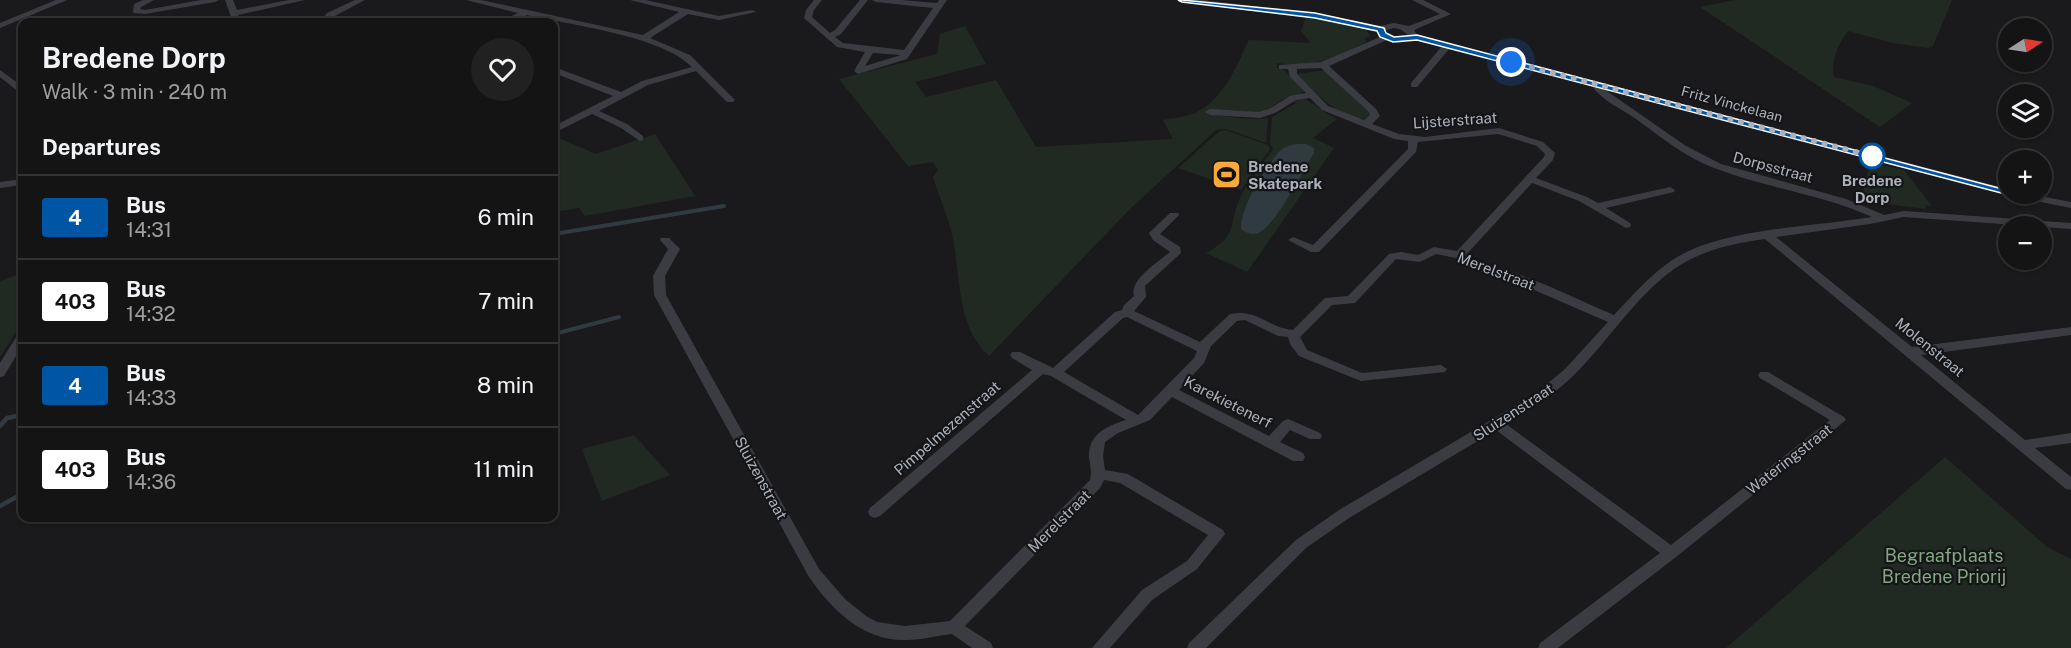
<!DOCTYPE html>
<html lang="en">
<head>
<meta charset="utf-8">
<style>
  :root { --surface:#141415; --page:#212122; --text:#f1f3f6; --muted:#9d9ea0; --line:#333334 }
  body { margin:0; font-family:"Public Sans",sans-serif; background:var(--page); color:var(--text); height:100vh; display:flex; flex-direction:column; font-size:22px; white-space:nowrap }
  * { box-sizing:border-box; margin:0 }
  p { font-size:20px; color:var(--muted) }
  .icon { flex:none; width:33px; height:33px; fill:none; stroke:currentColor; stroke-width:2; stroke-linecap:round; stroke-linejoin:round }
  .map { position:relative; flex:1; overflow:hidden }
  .details { position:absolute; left:18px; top:18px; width:540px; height:504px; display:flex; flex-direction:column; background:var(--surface); border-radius:12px; box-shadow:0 2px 4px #0004,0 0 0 2px var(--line) }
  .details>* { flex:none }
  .badge { padding:0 12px; border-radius:4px; font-size:21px; line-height:39px }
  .needle { width:39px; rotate:78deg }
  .fabs { position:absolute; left:1998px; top:18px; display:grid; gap:12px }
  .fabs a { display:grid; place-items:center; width:54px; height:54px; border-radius:50%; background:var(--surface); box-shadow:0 2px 4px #0004,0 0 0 2px var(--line); font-size:30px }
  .you { position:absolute; width:30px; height:30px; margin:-15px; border:4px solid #fff; border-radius:50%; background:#1a73e8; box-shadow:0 0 0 9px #1a73e833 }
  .map>.badge { position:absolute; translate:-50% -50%; box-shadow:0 0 0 3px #fff }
  h2 { padding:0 24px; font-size:22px; line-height:54px }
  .round { display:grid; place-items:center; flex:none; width:63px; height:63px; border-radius:32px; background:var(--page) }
  .summary { display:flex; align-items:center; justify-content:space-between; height:102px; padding:0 24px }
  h1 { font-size:28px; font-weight:700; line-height:45px }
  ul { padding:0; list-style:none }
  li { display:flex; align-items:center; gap:18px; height:84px; padding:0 24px; border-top:2px solid var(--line) }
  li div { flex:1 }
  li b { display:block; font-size:22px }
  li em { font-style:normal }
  li .badge { min-width:66px; font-weight:700; text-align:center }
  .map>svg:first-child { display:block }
</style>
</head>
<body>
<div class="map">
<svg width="2071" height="648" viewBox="0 0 2071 648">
  <rect width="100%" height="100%" fill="#1a1a1c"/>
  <path fill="#212a22" d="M1735,0H1952L1933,46L1928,48L1893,43L1848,31C1838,44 1831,60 1834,77L1873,86L1912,103L1880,127L1700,7Z
    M1306,17L1366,30L1371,36L1364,39L1368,41C1335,57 1315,68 1277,63V68L1284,70L1304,91L1300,95L1282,100L1264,112L1252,114L1209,110L1208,114C1228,116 1249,121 1268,118L1266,143L1226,129L1216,130L1130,209L989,356C957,327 961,279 953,239C949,218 939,197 933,177L938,170L933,162L908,166L839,79L937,54L940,34L965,26L986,64L915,82L926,97L996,80L1036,147L1173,139L1163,120C1173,118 1186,117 1195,113C1224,99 1236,67 1249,40L1311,43L1301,31Z
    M1327,70L1352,97H1355L1369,110L1371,115C1351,132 1309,86 1296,74Z
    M1304,99C1313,102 1325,114 1337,119L1313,138L1334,148L1247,272L1206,253C1238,235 1228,229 1239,200C1246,183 1263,165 1273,149L1270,143L1272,117L1296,103L1294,101Z
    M1225,130L1268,145L1270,149L1241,190L1178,168L1220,131Z
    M655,134L695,196L585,216L579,208L554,212V136L596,154Z
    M1870,162L1904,170L1932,206L1925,205L1927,209L1861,201Z
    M22,273V323L0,357V281Z
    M634,435L670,475L602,501L582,449Z
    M1945,457L2047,547L2071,559V648H1726Z"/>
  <path fill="#2f3a41" d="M1297,144H1306L1314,148V153C1303,171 1278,220 1262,231C1255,236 1247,234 1241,229C1240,208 1265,167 1279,152C1284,147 1290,145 1297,144Z"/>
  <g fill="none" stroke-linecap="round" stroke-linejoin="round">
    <path stroke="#2f3a41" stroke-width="4" d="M554,234L724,206
      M554,334L619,317"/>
    <path stroke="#2f3a41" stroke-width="4.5" d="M0,426L7,418L22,415
      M0,506L22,494"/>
    <path fill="#3b3c41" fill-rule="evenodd" d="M56,0H67L0,28V23Z
      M143,0H154L141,7L140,9L145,10L201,0H219L215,2L145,14L133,13L134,4Z
      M225,0H233L237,10L289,0H305L238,15L241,22H233Z
      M355,0H365L333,17L328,22H320L327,13Z
      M466,0H481L643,35L679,12L630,0H645L719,16L752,10L756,12L719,20L688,14L650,38L690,55L735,100L733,102H727L696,71L648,85L599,111L627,124L643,136V140L640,141L621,128L592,114L554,133V126L613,96L554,73V67L621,92L642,81L692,67C662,36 571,25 527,15L512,22H502L503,20L518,13Z
      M814,0H822L814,10L812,17L830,33L835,30L860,0H868L841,34L835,37L843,43L904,50L933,8L876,2L872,0H901L937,3L939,0H947L907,59L858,74L854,71L865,52L837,47L804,18L806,10ZM873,53L901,55L865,66Z
      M1177,0H1203L1315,13L1380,26L1394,23L1409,26L1440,14L1412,0H1423L1451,14L1414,30L1417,35L2008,189V194H2029L2071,202V208L2016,197L1604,89L1686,146L1721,164L1846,199L1884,215L1904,211L2071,223V229L1904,217L1870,224L1776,237L1912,347L2071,327V335L1921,355L2025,440L2071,433V443L2035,448L2071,477V490L2066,489L1765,239C1736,243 1707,249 1682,264C1640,289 1608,342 1573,376C1553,395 1530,409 1506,424L1671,545L1830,420L1760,378L1758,375L1760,372H1768L1844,417L1846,420L1676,557L1558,648H1538L1540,643L1660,553L1496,430L1349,518L1306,548L1206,648H1187L1189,643L1296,540L1339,510L1535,394L1565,369L1608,322L1507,278L1487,274L1466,266L1456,258L1436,254L1420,262L1396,259L1355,303L1332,305L1300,337L1307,350L1362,373L1441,365L1447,369L1445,372L1361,381L1299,356L1290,344L1288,337L1278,336L1245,320L1237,321L1211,346L1204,363L1179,390L1269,436L1283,421L1288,419L1320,433L1322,436L1320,439H1310L1290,430L1280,442L1303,453L1305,457L1303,461H1293L1172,397L1150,420L1118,433L1105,442L1103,456L1105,470L1128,474L1223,530L1225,534L1197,569L1152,600L1110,648H1092L1142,590L1187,561L1208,535L1120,483L1104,480L1100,488L965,626L991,643L993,648H972L952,634C936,636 921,640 906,640C863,641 832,610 809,577L654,295L653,276L668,249L660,240L661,238H669L680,249L665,276L666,295L819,569L845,599L866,616L877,622L905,626L950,621L1090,480C1092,472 1090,465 1089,457C1088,434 1107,426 1126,420L1051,376L1043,374L880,516L875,518L870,516L868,512L870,508L1032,370L1012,358L1010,355L1012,352H1020L1053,368L1115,312L1122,310L1124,305L1134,296C1129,280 1158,262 1170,252L1153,240L1149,233L1170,213H1178L1179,215L1160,234L1180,247L1181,253L1145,286L1146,297L1134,311L1200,342L1230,314C1257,308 1269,328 1293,330L1325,298L1348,296L1389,254L1401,252L1418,255L1434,247L1457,251L1544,157L1545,154L1537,146L1498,134L1418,142L1416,152L1319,252H1311L1288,240L1293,237L1313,245L1408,149V141L1394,139L1322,110L1310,98L1296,100L1275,113L1260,118L1210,115L1205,112L1210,109L1259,112L1269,109L1290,96L1306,93L1290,77L1288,69H1279V65L1321,62L1380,37L1377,33L1379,31L1315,17L1181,2ZM1394,28L1400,29L1408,35L1396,38L1383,31ZM1413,39L1442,46L1411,83V87H1417L1450,48L1592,86C1602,101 1622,109 1636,119C1661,137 1685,157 1714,168C1765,188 1822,194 1872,217C1814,227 1719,228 1671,261C1649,276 1632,296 1614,315C1581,301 1548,284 1514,273C1497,267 1481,268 1466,255L1532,183L1579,201L1626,228L1630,227L1631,225L1630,223L1606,208L1674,192L1675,190L1670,187L1598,203L1587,197L1536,178L1553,160L1555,153L1543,142L1499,128L1425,137L1399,134L1372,124L1380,116L1376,109L1329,66L1387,40L1400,43ZM1321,68L1369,112L1370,115L1364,120L1328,106L1297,74V69ZM1127,317L1197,351L1194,358L1138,415L1064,372L1123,318Z
      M133,20H139L143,22H132Z
      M369,20H374L378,22H368Z
      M0,70L22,86V93L19,92L0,77Z
      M22,179V185L0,188V182Z
      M22,333V346L4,376L0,377V363L18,334Z"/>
  </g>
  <path fill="#0056a4" stroke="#fff" stroke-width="1.5" d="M1178,0H1182L1315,13L1384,28L1386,33L1394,37L1417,35L2014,192L2005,194L1417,40L1393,42L1380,37L1377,31L1315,18L1182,2Z"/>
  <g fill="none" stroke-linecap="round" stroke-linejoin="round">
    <path stroke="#acb2bc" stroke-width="6" stroke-dasharray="0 10.8" d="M1511,62L1879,158L1872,156"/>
  </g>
  <defs>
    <symbol id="stadium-square" viewBox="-11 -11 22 22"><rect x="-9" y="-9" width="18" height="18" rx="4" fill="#f5aa39" stroke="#151517"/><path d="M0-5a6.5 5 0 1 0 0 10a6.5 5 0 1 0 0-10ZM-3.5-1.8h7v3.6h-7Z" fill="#111"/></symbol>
  </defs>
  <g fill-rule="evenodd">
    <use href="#stadium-square" x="1210" y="158" width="33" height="33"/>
  </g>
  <circle fill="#fff" stroke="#0056a4" stroke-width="3" cx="1872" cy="156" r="12"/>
  <g text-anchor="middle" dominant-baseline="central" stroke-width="4.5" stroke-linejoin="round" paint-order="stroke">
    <g font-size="14" fill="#acb2bc" stroke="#151517">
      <text transform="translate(1732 104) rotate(15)">Fritz Vinckelaan</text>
    </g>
    <g font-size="15" fill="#acb2bc" stroke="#151517">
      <text transform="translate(1455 120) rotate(-4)">Lijsterstraat</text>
      <text transform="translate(1773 167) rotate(15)">Dorpsstraat</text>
      <text transform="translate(1496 271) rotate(21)">Merelstraat</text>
      <text transform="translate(1930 347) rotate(39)">Molenstraat</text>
      <text transform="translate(1228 402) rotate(27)">Karekietenerf</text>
      <text transform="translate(1513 412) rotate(-33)">Sluizenstraat</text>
      <text transform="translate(947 428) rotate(-41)">Pimpelmezenstraat</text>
      <text transform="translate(1789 459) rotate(-38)">Wateringstraat</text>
      <text transform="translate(761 478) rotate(61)">Sluizenstraat</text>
      <text transform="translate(1059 521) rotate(-45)">Merelstraat</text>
    </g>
    <g font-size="15" font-weight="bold" fill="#acb2bc" stroke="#151517" text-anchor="start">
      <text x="1248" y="166">Bredene<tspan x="1248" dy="17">Skatepark</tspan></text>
    </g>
    <g font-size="15" font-weight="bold" fill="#acb2bc" stroke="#151517">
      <text x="1872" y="180">Bredene<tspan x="1872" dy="17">Dorp</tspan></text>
    </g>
    <g font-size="18" fill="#83a783" stroke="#151517">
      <text x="1944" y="555">Begraafplaats<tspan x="1944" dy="21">Bredene Priorij</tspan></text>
    </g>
  </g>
</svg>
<div class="fabs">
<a><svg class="needle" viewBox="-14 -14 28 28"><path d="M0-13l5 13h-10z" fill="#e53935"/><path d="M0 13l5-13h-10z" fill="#9d9ea0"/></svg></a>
<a><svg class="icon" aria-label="layers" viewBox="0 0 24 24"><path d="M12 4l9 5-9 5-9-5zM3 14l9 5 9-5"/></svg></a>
<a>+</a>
<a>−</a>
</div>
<div class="you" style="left:1511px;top:62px"></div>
<section class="details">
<div class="summary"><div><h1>Bredene Dorp</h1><p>Walk · 3 min · 240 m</p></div><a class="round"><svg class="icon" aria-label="heart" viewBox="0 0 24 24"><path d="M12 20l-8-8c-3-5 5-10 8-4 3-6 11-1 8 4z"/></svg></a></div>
<h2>Departures</h2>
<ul>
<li><span class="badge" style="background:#0056a4;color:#fff">4</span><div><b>Bus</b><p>14:31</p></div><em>6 min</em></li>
<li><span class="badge" style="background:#fff;color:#111">403</span><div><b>Bus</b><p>14:32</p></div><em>7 min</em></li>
<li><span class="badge" style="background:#0056a4;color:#fff">4</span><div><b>Bus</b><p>14:33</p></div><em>8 min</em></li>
<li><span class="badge" style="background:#fff;color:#111">403</span><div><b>Bus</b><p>14:36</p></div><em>11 min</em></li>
</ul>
</section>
</div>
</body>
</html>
